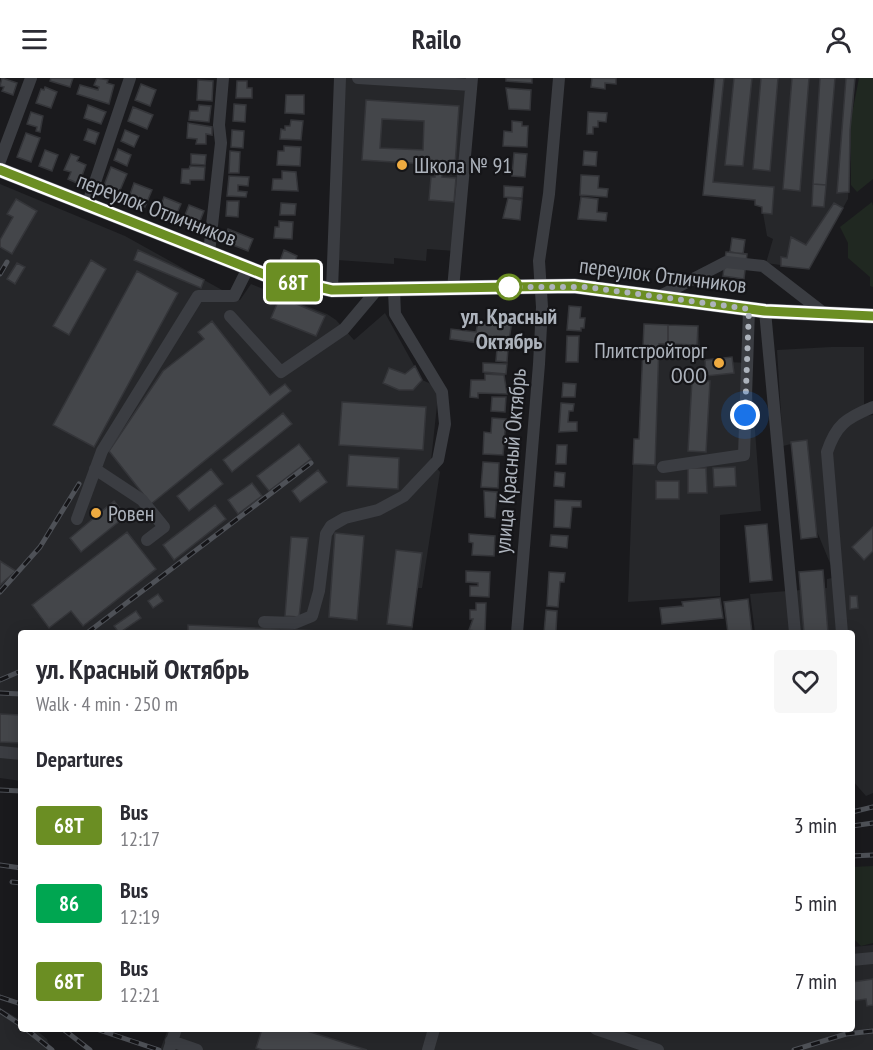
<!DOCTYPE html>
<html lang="en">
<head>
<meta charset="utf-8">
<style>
  :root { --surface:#fff; --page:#f7f7f7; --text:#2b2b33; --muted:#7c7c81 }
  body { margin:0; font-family:"PT Sans Narrow",sans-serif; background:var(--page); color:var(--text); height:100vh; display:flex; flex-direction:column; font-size:22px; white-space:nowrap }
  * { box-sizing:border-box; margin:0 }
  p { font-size:20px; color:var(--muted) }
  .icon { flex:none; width:33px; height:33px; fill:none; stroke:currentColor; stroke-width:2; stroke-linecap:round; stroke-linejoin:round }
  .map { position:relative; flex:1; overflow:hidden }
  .drawer { position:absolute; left:18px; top:552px; width:837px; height:402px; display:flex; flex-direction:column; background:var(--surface); border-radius:6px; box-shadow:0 3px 15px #0003 }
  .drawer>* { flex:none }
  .badge { padding:0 12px; border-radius:4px; font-size:21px; line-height:39px }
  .you { position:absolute; width:30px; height:30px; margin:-15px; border:4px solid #fff; border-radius:50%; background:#1a73e8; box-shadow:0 0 0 9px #1a73e833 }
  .map>.badge { position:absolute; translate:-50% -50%; box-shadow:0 0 0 3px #fff }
  h2 { padding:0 18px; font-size:22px; line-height:54px }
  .round { display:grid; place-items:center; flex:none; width:63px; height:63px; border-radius:6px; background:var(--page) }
  .headline { display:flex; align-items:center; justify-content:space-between; height:102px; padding:0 18px }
  h1 { font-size:28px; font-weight:700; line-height:45px }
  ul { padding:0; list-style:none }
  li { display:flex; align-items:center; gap:18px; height:78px; padding:0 18px }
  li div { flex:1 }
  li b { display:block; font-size:22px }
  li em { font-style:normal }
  li .badge { min-width:66px; font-weight:700; text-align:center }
  header { display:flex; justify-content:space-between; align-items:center; height:78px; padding:0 18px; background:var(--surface); font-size:27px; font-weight:700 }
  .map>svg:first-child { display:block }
</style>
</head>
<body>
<header><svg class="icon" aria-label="menu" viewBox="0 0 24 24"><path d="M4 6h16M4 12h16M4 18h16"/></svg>Railo<svg class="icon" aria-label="person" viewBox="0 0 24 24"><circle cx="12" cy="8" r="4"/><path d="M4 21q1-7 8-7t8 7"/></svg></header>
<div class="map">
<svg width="873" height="972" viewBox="0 0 873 972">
  <rect width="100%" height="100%" fill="#1a1a1d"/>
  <path fill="#26272a" d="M345,0H475L455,173L427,171L426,183L394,180V186L337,182Z
    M715,0H855L848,121L809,191L766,185L773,161L767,158L762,129L755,127V122L703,117Z
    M0,106L125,158L240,222L251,206L327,236L336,242L354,262L385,235L422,302L434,307L438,318L431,383L440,394L422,510H417L412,555H21V703L0,700Z
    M644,246L698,248L701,278L706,283L750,285L761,433L720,437V518L628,524L634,361H639Z
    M831,269H864V338L873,337V715L866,718L852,702V555H755L750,516L827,510V501L832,500V490L816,451L807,362L783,368L777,272Z
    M873,867V972H160L168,951H852V869Z
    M0,930L21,942V951H35L47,961L51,972H0Z"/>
  <path fill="#202821" d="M859,0H873V101L857,114L851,107V41Z
    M872,124L873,128V209L870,208V199L848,180V165L840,149Z
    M873,788V865L861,868L852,859V789Z"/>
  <path fill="#44464a" stroke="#343539" stroke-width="1.5" fill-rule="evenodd" d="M2,0L17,5L13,17L2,13L4,9L0,8Z
    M51,0H73L70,9L50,3Z
    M97,0L108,2L107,5L114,7L109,26L77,16L80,7L98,12L99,9L94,7Z
    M506,0H532V5L506,3Z
    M592,0H616V6L605,5V11L591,9Z
    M715,0H724L713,104L774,109L772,136L762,135V129L755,127V122L703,117Z
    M734,0H752L743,88L725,87Z
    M761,0H778L770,93L753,91Z
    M792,0H809L800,113L783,111Z
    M820,0H835L826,107L813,106Z
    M846,0H855L850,52L849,114L837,115Z
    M198,2L213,3L212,23L197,22Z
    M237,3H247V10H252V20H236Z
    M141,6L156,12L150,28L135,22Z
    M45,9L57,14L51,30L36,25L41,11L44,12Z
    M506,10L531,12L530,32L509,31Z
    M286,17H304V36L285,35Z
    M366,22L459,28L455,88L362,82ZM382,41L424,43L423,72L380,70Z
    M234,26L246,27L245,44L233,43Z
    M88,27L106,34L101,46L84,40Z
    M199,27L211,28L209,44L189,42L190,33H198Z
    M133,29L153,37L147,51L128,43Z
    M31,34L43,38L40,54L36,53L37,49L27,46Z
    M588,34L607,35L606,44L598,43V49H593V56H587Z
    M291,42L303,43L301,62L280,61L281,51L285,52V48H290Z
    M512,43L522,44V48H528L527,69L503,68L504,53L512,54Z
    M188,45L212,49V57L206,56V66H196L197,61L187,60Z
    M88,51L99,55L95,66L84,62Z
    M125,52L139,58L134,69L121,63Z
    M232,52L244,53L243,70L231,69Z
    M26,55L40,60L31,84L17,79Z
    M284,68L301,69L300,88L277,87L278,73H284Z
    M118,71L131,77L127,88L114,82Z
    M45,72L58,77L52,93L39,88Z
    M230,73L240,74L239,95H229Z
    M584,73L597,74L596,88L583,87Z
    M514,75L527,76L525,99L512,98Z
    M71,76L79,79L77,83L86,87L79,106L68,101L71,94L64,92Z
    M191,76L206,77L205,87L191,86Z
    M436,87H443L442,99L456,100L454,124L429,122L431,99H435Z
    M190,88L205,89L204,102H190V106L181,105L182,91H189Z
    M111,89L127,96L118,117L103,110Z
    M282,93L296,94L298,113L272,112L273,101H282Z
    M581,97L599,98L598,110L608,111L607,119L580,117Z
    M229,98L249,99L248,108L238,107V113L247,114L246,119L227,118Z
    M134,105L152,112L145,129L128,122Z
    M813,106L826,107L824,129L812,128Z
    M504,108L523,109L522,120L504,119Z
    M164,119L181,126L175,140L159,133Z
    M581,119L598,121L597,134L607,135L606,143L578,141Z
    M508,120L522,122L520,142L503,140Z
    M16,121L37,133L12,176L0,169V162L13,139L7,136Z
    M227,123H239L238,139L226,138Z
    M281,125L296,126L295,137H280Z
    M834,125L843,130L809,191L781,188V179L787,180L791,159L806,167Z
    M189,127L204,133L198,148L183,142Z
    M279,143L293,144L292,161L274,160L275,149H279Z
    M228,151L253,161L248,173L223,163Z
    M732,160L745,162L743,176L730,174Z
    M138,172L204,202L201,210L134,182Z
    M284,172L297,178L293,189L280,183Z
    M726,174L747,176L744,201L723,198Z
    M91,182L106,191L69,257L53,248Z
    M17,185L25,189L15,206L7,201Z
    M137,193L178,215L94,369L53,347Z
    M280,219L325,238L316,258L271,240Z
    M569,228L581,229L580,240H585L584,250H581V253L567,252Z
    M499,234L513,236L508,269L450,261L451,251L476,254L478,244L498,246Z
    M212,243L270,317L285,306L291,313L151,426L109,373L163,293L204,261L198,254Z
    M644,246L668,247V266H659L655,387L633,386L634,361H639Z
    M668,247L698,248L697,267L668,266Z
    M567,258H579L578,284H566Z
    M497,270L508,271L507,284L496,283Z
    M732,279L734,295L706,298L705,282Z
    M483,285L507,286L506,296L483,294Z
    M415,288L422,302L413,312H399L383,305L389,290L405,296Z
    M485,296L504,297L507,316L478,315V320L470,319L471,302H485Z
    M692,302L710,303L706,374L688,373Z
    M563,305L576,306L575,319H562Z
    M492,319H506L505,334L491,333Z
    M342,324L426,329L423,372L339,367Z
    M561,325L574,326L573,333H569L568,344H577V353L559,354Z
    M283,335L292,346L232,394L223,382Z
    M492,340L506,341L503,377L483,376L484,354L491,355Z
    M807,362L817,459L801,461L791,364Z
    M299,366L311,381L269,413L257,398Z
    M557,367H567L566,386H556Z
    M349,377L399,380L398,411L347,408Z
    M483,384L499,385L498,410L481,409Z
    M735,389L736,408L714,409L713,390Z
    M688,390H706L707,415H688Z
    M211,391L223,406L189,433L177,418Z
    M318,392L327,404L300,424L292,413Z
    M555,394L565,395L564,409L554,408Z
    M656,403H679V421H656Z
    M252,405L262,418L238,436L228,422Z
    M484,413L497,414L495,440L485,439Z
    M555,422L581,423V429H572L570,450L554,449Z
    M114,423L126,438L81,474L70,460L95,439L92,435L99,429L102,433Z
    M215,427L226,441L174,482L163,467Z
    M767,446L772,502L750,504L745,448Z
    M873,449V473L864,482L852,469Z
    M127,454L156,491L83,548L71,533L49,550L32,527Z
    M335,455L364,458L357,542L329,539Z
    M469,456L495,458L494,478L472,477L473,465L469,464Z
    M551,457L568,458L567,470L550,468Z
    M291,459L308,460L299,539L285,538Z
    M396,472L422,475L412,549L387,546Z
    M0,483L16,493L0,507Z
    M823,492L828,555H804L799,494Z
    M466,493L490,494L489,519L470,518V508H478V505L466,504Z
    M549,494L565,495L564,504H560L558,529L547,528Z
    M158,516L163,523L153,530L148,523Z
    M850,518H857L858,530L850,531Z
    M720,520L723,540L662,546L660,530L683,528L682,524Z
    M748,521L752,555H728L724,524Z
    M476,525H486L485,555L469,552L473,541H470V532H476Z
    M546,532L557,533L556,553L564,555H544Z
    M136,533L141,540L119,555L114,548Z
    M188,547L364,555H188Z
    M0,636L21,637V665L0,664Z
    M873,901V927L867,928L866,921L852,923V904Z
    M262,951H301L367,972H262L256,970Z"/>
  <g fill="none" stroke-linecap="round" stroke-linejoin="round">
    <path stroke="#3b3d42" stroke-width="12" d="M358,0L471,7
      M0,83L31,0
      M87,128L130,0
      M209,175L221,65L219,47L223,0
      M453,211L472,0
      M332,212L340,0
      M660,218L726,184L763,188L825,236
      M765,233L795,555
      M230,238L281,294L344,251L376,213
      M663,389L744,377L749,231
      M95,391L142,422L164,449L147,462
      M77,441L102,373L198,218H234L248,190
      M264,544L295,545L312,538L319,513L326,456L331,448L345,440L378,432L404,418L438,382L445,346L442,314L395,236L394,212
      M517,555L539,286L542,229L539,183L549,116L559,0
      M842,555L827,374C836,347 846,340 873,329
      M0,674L21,676
      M852,882L873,880
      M596,951L658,972
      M171,963L197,972
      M169,972L176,951
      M428,972L434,951"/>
    <path stroke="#575a61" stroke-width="15" d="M0,92L266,197L332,212L574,208L765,233L873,238"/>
    <defs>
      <path id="rail" d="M0,196L7,184
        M0,514L40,469L79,406
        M87,555L311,385
        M0,602L21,593
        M0,615L21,616
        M0,712L21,713
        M852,734L873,729
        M852,748L873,745
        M852,778L873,777
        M0,787L21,790
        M12,804L21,805
        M0,919L21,926
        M0,933L21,947
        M26,951L52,972
        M63,951L90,972
        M96,951L159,972
        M794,972L846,956L873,953"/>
    </defs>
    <use href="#rail" stroke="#4e5157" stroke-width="5"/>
    <use href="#rail" stroke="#151518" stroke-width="3" stroke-dasharray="9" stroke-linecap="butt"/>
  </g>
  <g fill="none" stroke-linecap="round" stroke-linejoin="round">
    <defs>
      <path id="line" d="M0,92L266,197L332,212L574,208L765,233L873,238"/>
    </defs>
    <use href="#line" stroke="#fff" stroke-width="14"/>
    <use href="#line" stroke="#6b8e23" stroke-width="9"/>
    <path stroke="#adb3bc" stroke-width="6" stroke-dasharray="0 10.8" d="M509,209H586L749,231L745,337"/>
  </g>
  <g fill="#efab40" stroke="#151518" stroke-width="2">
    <circle cx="402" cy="87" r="6"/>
    <circle cx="719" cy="285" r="6"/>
    <circle cx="96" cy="435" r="6"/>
  </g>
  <circle fill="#fff" stroke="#6b8e23" stroke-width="3" cx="509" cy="209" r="12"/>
  <g text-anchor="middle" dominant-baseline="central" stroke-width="4.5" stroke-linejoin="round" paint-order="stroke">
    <g font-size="22" fill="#adb3bc" stroke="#151518" text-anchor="start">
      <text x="414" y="87">Школа № 91</text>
      <text x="707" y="272" text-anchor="end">Плитстройторг<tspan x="707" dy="25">ООО</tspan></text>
      <text x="108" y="435">Ровен</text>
    </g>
    <g font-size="22" fill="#adb3bc" stroke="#151518">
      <text transform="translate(157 131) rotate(21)">переулок Отличников</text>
      <text transform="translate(663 197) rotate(7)">переулок Отличников</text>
      <text transform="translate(510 383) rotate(-85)">улица Красный Октябрь</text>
    </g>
    <g font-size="22" font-weight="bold" fill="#adb3bc" stroke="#151518">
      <text x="509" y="238">ул. Красный<tspan x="509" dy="25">Октябрь</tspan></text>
    </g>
  </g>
</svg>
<div class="you" style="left:745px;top:337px"></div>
<b class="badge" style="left:293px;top:204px;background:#6b8e23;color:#fff">68Т</b>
<section class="drawer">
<div class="headline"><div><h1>ул. Красный Октябрь</h1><p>Walk · 4 min · 250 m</p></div><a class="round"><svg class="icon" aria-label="heart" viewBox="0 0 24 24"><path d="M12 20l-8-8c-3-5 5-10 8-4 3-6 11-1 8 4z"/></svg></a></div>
<h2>Departures</h2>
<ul>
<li><span class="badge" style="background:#6b8e23;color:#fff">68Т</span><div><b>Bus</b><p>12:17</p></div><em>3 min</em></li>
<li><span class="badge" style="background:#00a651;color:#fff">86</span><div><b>Bus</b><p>12:19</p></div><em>5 min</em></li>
<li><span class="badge" style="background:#6b8e23;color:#fff">68Т</span><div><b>Bus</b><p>12:21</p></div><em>7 min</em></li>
</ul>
</section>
</div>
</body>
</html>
